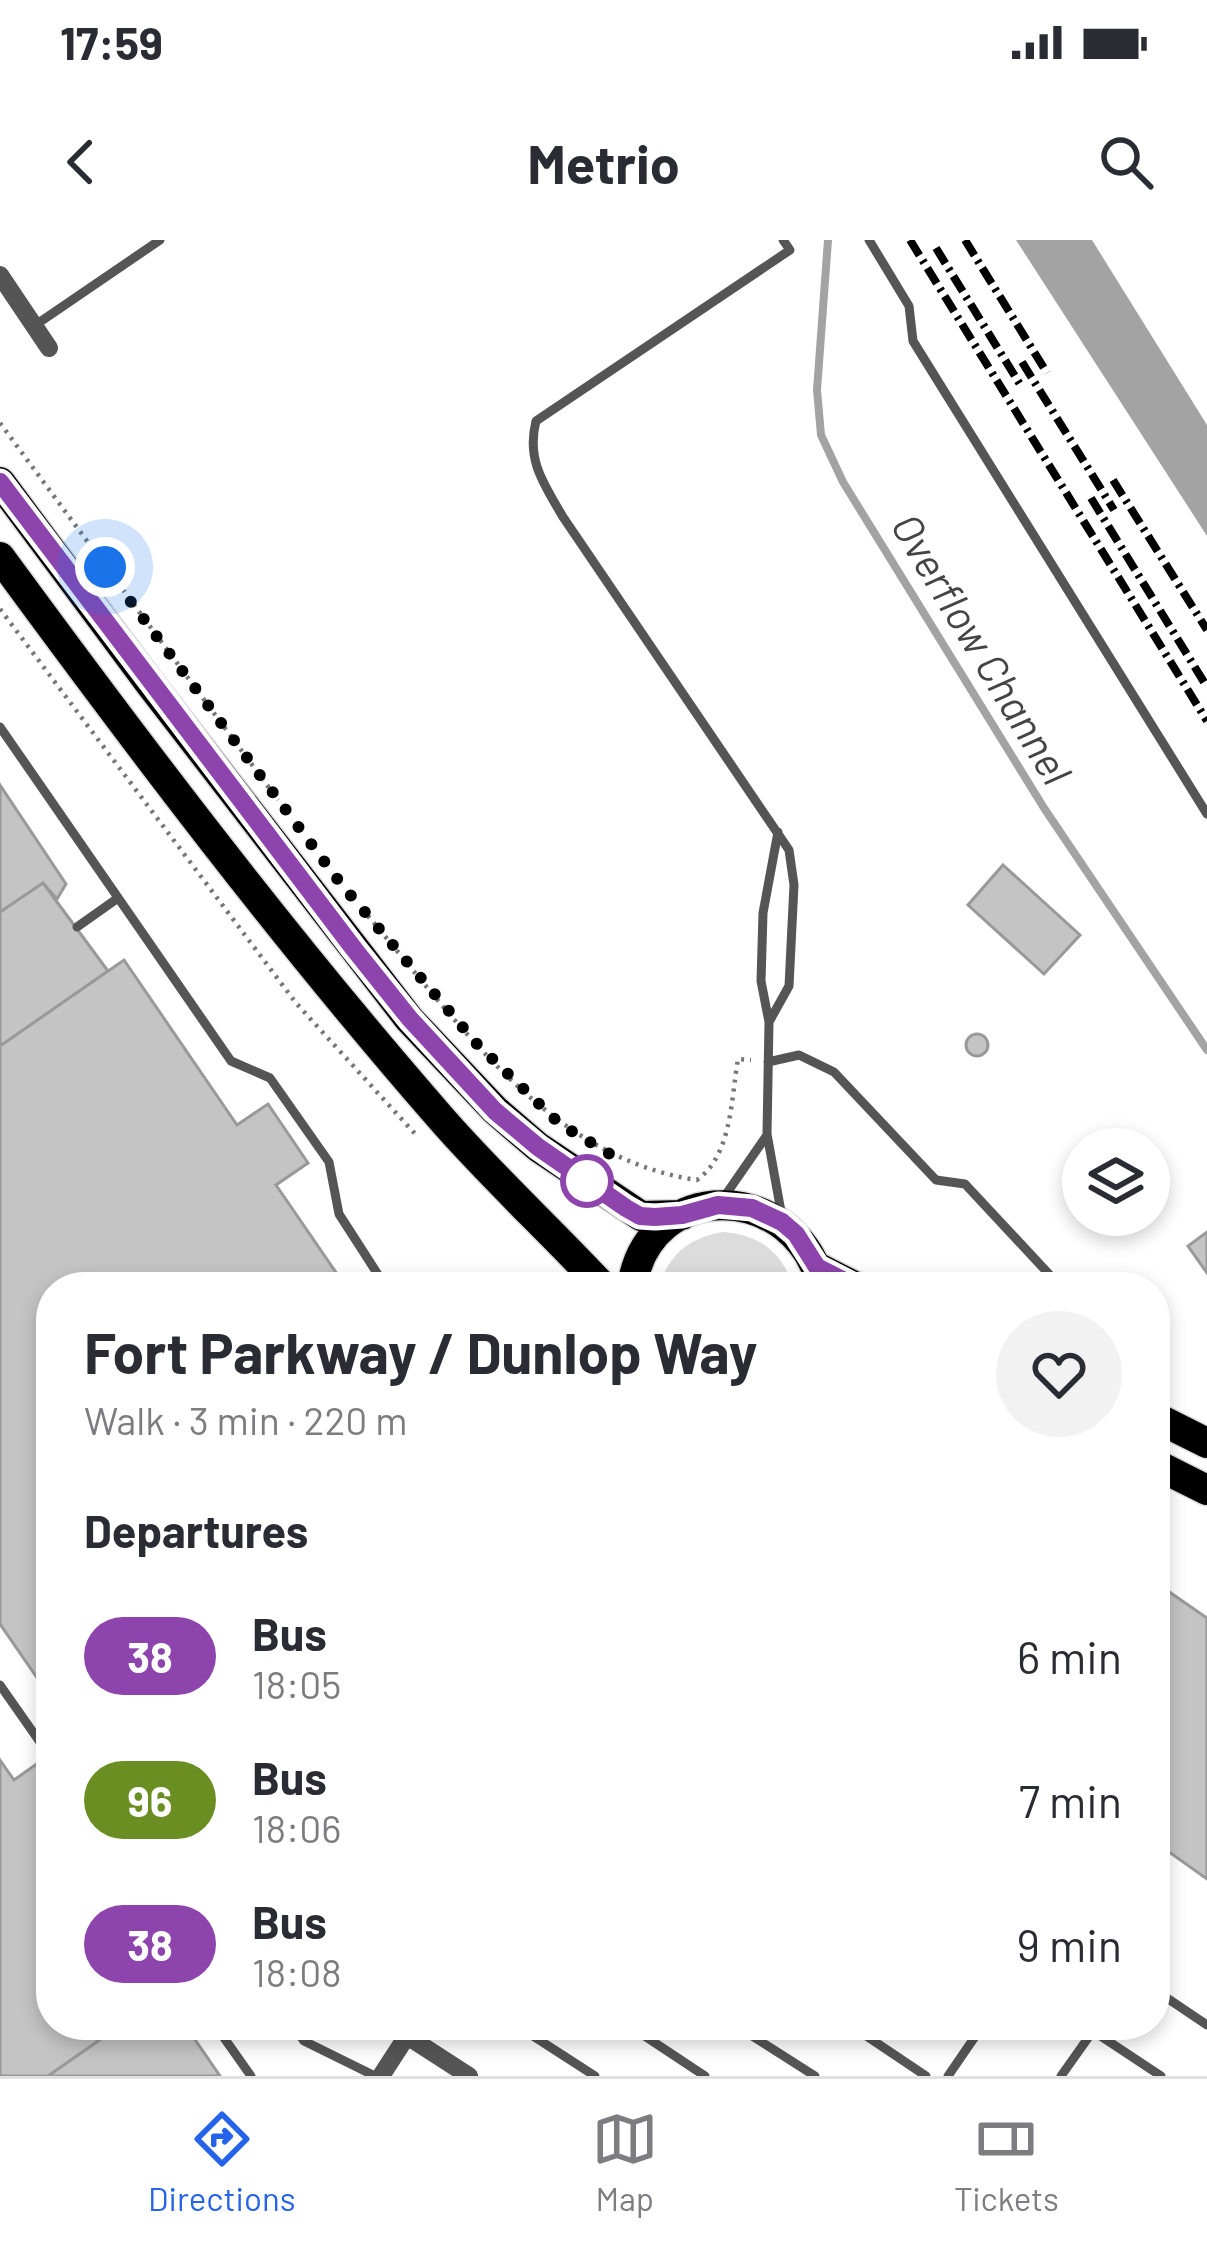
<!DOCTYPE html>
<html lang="en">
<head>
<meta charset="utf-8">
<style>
  :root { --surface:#fff; --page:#f2f2f3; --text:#2b2b33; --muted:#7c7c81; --line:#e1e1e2; --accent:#2563eb }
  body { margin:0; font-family:Barlow,sans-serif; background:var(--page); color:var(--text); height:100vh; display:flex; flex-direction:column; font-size:45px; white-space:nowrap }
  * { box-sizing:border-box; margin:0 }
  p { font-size:39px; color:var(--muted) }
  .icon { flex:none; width:66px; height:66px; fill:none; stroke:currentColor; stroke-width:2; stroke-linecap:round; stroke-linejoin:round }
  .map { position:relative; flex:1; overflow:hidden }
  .sheet { position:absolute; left:36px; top:1032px; width:1134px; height:768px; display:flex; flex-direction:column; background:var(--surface); border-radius:48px; box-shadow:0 6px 18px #0003 }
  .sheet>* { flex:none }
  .badge { padding:0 24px; border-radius:39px; font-size:42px; line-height:78px }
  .buttons { position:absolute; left:1062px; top:888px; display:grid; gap:24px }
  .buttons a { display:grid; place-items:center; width:108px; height:108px; border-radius:50%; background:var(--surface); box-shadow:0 6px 18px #0003; font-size:60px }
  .you { position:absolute; width:60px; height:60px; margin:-30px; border:9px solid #fff; border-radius:50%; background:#1a73e8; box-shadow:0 0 0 18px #1a73e833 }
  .map>.badge { position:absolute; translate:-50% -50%; box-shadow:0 0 0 6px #fff }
  h2 { padding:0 48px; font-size:45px; line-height:108px }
  .round { display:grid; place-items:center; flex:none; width:126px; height:126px; border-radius:63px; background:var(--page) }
  .head { display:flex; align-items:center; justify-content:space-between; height:204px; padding:0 48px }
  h1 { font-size:57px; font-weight:700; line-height:90px }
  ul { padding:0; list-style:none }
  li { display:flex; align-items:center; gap:36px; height:144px; padding:0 48px }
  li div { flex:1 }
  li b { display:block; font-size:45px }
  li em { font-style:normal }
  li .badge { min-width:132px; font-weight:700; text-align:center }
  .status { display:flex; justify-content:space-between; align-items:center; height:84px; padding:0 60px; background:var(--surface); direction:ltr }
  .status svg { height:33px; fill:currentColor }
  header { display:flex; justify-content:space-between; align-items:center; height:156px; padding:0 48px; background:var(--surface); font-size:54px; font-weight:700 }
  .menu { display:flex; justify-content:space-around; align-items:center; height:168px; border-top:3px solid var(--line); background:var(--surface); font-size:33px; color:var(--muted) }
  .menu a { display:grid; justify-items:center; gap:6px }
  .menu .current { color:var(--accent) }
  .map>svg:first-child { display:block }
</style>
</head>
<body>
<div class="status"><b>17:59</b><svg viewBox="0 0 49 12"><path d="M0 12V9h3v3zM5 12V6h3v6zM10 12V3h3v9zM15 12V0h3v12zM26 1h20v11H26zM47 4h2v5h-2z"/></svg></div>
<header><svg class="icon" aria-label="back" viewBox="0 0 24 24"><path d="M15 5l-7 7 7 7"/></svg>Metrio<svg class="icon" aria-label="search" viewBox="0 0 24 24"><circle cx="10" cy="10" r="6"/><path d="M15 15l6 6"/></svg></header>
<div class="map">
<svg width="1207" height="1836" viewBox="0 0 1207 1836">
  <rect width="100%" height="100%" fill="#fff"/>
  <path fill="#dcdcdc" d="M722,992C758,994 783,1012 793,1047H659C668,1015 689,998 722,992Z"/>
  <path fill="#a3a3a3" d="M1016,0H1092L1207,185V296Z"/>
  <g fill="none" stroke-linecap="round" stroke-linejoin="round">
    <path stroke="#a3a3a3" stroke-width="8" d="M828,0L817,150L821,195L843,242L1044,568L1207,810"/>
  </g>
  <path fill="#c4c4c4" stroke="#999" stroke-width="3" d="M0,545L66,644L57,659L43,643L0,672Z
    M1003,625L1080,695L1044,734L968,665Z
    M43,643L108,731L0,806V672Z
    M124,720L237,885L268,864L308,923L276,945L346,1047H51V1458L0,1384V806Z
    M966 805a11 11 0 1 1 22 0a11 11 0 1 1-22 0Z
    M1207,992V1033L1188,1006Z
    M1155,1342L1207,1378V1639L1155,1602Z
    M51,1514V1785H121L48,1836H0V1520L14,1540Z
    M121,1785H185L220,1836H48Z"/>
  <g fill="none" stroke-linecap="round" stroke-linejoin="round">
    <defs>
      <path id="primary" d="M0,242L151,445L409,779L495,870L538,907L641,976L682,975
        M0,317C140,508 283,697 439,876C490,935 549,989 603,1047
        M817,1027L856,1047
        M632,1047C648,936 797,940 822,1047
        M1155,1177L1207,1203
        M1155,1224L1207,1250"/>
    </defs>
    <use href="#primary" stroke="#dbdbdb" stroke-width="33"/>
    <path stroke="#777" stroke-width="4.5" stroke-dasharray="3 6" stroke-linecap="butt" d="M0,183L278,560
      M0,369L296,763L417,896
      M362,669C455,777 546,918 697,940C732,915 731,859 738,819L751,820
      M1155,1612L1159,1605"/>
    <path stroke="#555" stroke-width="9" d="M869,0L909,66L913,101L1207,574
      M34,86L160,0
      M0,487L231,821L270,838L329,922L339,974L386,1047
      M778,592L763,673L761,741L769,782L767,894L782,977
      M77,687L118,658
      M769,782L789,746L794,645L789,610L563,277C544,244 526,220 536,181L790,10L783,0
      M768,822L799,815L834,832L936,940L965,944L1061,1047
      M722,960L767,895
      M0,1445L49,1515
      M1155,1750L1207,1785
      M215,1785L251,1836
      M292,1785L304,1801L375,1836
      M516,1785L595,1836
      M628,1785L705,1836
      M735,1785L815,1836
      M850,1785L926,1836
      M1097,1785L1093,1791L1161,1836
      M948,1836L983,1785
      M1061,1836L1093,1791"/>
    <path stroke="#555" stroke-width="18" d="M0,35L49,108
      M407,1796L469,1836
      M381,1836L414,1785"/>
    <use href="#primary" stroke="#000" stroke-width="30"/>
    <path stroke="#000" stroke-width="8" stroke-dasharray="18 6 3 6" stroke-linecap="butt" d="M910,0L1207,481
      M965,0L1047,133
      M936,8L1021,146
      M1022,122L1114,270
      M1113,240L1207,390
      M1091,258L1207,447"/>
  </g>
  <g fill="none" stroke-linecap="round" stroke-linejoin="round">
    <defs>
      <path id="line" d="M0,242L354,709L410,779L495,871L538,907L626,968L640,976L655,977L682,975L718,965L752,968L782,982L796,994L817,1027L856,1047"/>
    </defs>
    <use href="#line" stroke="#fff" stroke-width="27"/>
    <use href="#line" stroke="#8e44ad" stroke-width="18"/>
    <path stroke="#000" stroke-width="12" stroke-dasharray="0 21.6" d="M105,327L341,644L477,804L560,884L613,916L587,941"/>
  </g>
  <circle fill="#fff" stroke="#8e44ad" stroke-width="6" cx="587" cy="941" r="24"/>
  <g text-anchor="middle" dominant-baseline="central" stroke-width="9" stroke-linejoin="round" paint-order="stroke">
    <g font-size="42" font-style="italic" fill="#444" stroke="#fff">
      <text transform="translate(983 408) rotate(59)">Overflow Channel</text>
    </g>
  </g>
</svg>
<div class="buttons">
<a><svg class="icon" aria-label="layers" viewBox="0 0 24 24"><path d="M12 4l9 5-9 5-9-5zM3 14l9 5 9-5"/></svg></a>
</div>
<div class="you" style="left:105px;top:327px"></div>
<section class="sheet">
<div class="head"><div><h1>Fort Parkway / Dunlop Way</h1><p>Walk · 3 min · 220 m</p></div><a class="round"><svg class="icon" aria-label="heart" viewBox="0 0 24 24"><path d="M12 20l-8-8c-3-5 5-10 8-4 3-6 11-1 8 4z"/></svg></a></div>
<h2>Departures</h2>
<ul>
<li><span class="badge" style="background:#8e44ad;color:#fff">38</span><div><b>Bus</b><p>18:05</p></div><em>6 min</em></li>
<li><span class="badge" style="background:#6b8e23;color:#fff">96</span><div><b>Bus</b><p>18:06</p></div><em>7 min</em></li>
<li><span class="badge" style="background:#8e44ad;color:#fff">38</span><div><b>Bus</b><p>18:08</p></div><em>9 min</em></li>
</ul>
</section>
</div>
<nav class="menu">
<a class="current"><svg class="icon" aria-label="directions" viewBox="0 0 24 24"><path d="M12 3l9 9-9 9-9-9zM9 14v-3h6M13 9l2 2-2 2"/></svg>Directions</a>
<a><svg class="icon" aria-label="map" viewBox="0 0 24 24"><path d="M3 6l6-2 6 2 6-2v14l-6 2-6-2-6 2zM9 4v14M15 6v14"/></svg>Map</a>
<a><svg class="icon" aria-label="tickets" viewBox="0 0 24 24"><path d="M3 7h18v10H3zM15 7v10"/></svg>Tickets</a>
</nav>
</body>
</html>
